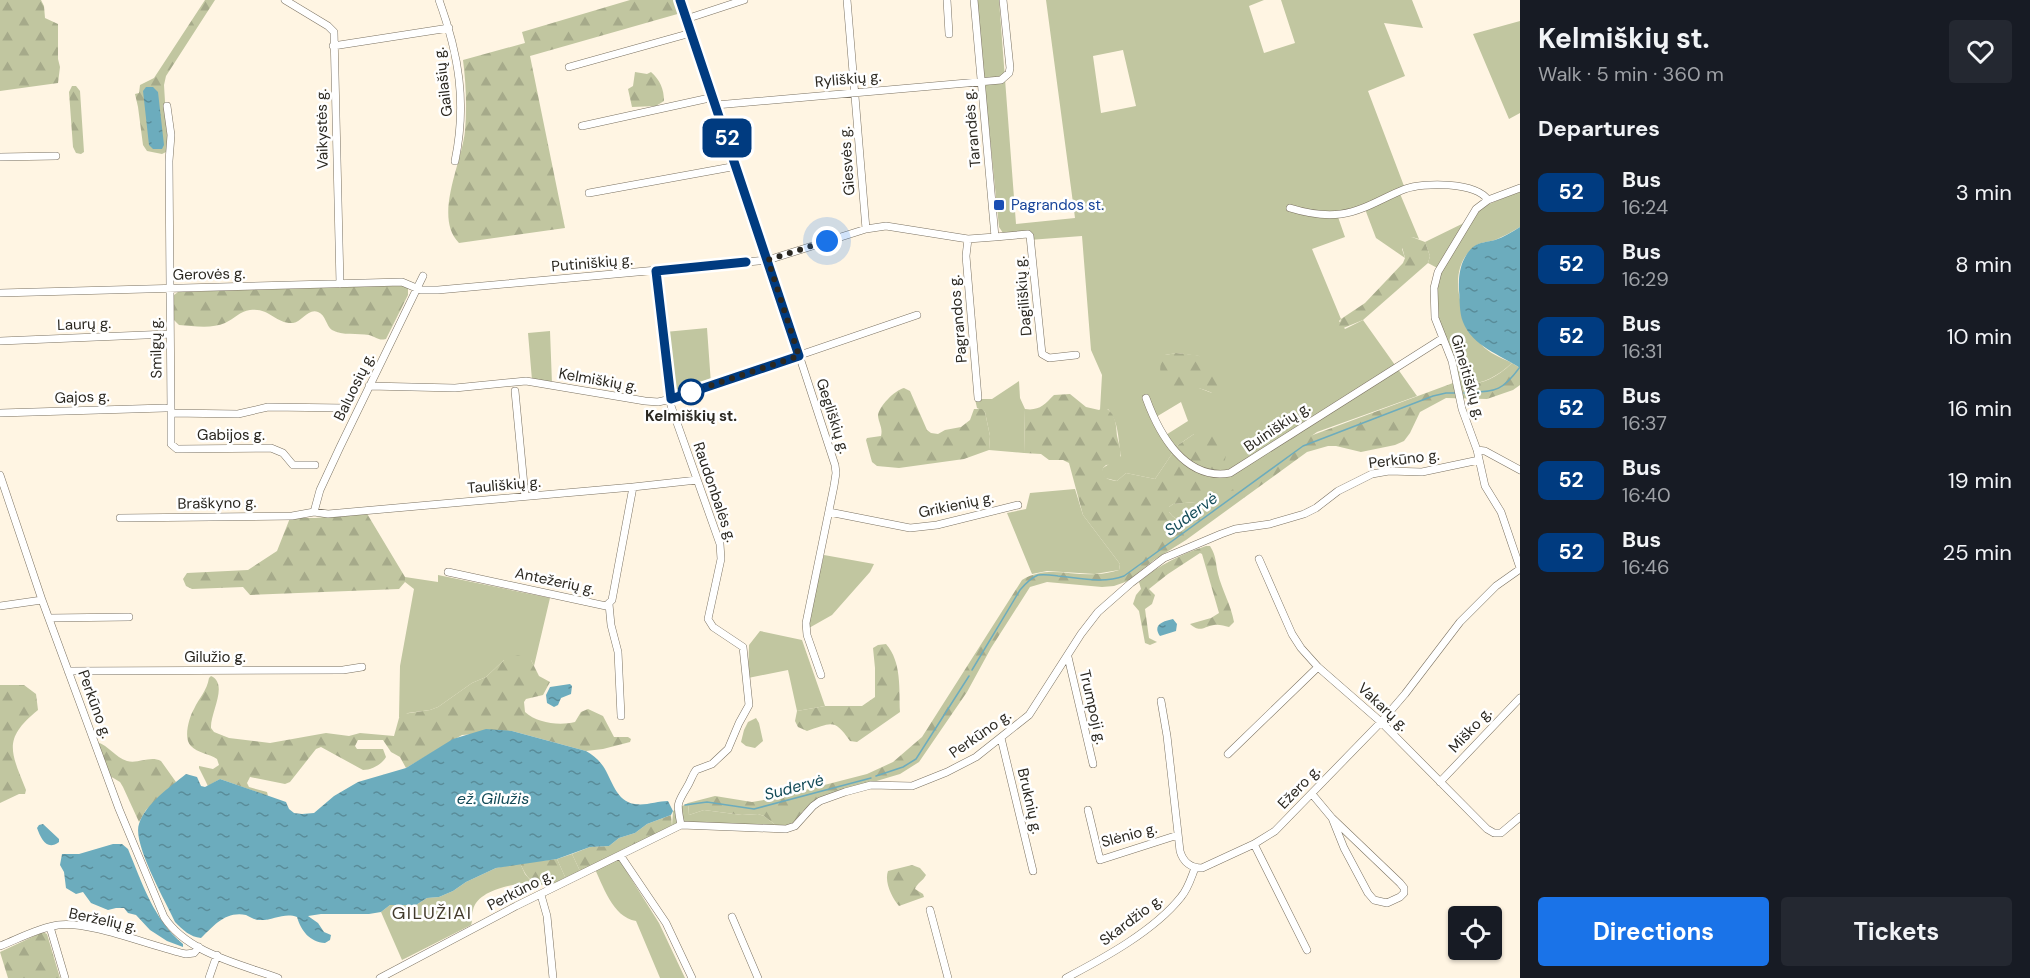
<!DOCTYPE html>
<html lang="en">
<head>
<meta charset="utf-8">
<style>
  :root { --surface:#171b24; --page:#242831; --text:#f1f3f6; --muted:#9ea1a6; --accent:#1a73e8 }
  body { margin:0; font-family:"DM Sans",sans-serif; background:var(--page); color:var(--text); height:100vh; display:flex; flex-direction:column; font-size:22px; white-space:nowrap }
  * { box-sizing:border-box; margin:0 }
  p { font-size:20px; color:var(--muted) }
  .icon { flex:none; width:33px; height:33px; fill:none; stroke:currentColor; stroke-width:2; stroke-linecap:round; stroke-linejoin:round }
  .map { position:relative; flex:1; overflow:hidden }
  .panel { display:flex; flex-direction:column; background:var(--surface); width:510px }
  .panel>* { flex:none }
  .badge { padding:0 12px; border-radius:9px; font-size:21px; line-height:39px }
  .buttons { position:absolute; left:1448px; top:906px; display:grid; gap:12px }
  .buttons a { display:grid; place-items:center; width:54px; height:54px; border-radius:6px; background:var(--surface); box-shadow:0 2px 4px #0004; font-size:30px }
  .you { position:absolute; width:30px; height:30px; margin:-15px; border:4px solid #fff; border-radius:50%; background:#1a73e8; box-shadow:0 0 0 9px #1a73e833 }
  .map>.badge { position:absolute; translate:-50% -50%; box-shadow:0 0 0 3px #fff }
  h2 { padding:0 18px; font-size:22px; line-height:54px }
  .round { display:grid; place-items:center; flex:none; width:63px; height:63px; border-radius:6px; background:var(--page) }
  .overview { display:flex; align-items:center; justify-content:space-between; height:102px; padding:0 18px }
  h1 { font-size:28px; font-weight:700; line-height:45px }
  .button { display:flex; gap:12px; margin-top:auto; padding:12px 18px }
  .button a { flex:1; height:69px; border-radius:6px; background:var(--accent); color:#fff; font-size:24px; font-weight:700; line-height:69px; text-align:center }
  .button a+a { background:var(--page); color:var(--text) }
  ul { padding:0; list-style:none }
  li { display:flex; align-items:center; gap:18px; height:72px; padding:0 18px }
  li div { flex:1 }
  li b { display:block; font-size:22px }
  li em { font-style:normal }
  li .badge { min-width:66px; font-weight:700; text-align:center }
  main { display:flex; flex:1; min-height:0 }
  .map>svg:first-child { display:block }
</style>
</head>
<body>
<main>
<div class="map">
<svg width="1520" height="978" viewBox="0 0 1520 978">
  <defs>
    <pattern id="forest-firs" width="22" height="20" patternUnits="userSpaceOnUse" patternTransform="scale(1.5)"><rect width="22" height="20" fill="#c1c6a0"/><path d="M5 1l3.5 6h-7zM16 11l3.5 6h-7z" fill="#a6aa8a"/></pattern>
    <pattern id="water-ripples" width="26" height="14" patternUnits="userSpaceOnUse" patternTransform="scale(1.5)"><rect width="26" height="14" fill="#6cacbd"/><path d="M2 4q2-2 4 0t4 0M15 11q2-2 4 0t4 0" fill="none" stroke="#598c99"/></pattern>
  </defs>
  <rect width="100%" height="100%" fill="#fff5e3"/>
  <path fill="#c1c6a0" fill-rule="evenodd" d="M976,0H999L1016,224L1075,218L1046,0H1264L1249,6L1264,53L1295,43L1281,0H1412L1423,28L1384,23L1405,76L1368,91L1404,186L1398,189L1419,239L1412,237L1402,249L1405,258L1376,238L1365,209L1338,217L1345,237L1312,249L1341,319L1339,321L1345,329L1363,320L1417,396L1317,432L1192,519C1181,522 1176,521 1169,512V507L1173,504L1196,502L1194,434L1178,445L1155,479L1126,473L1117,481L1105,478L1102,473L1103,468L1121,456C1118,439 1119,422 1108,409L1100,410L1102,375L1091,350L1082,236L1029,240L1027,232L1003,233L999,227ZM1123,50L1136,106L1101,113L1093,56ZM1177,353L1199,356L1212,393L1199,388L1165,355ZM1181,402L1188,421L1161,438L1151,420Z
    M1520,21V113L1509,119L1473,34Z
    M1520,191V227C1512,232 1504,236 1495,240C1488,242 1480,242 1474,247C1444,271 1462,319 1481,344C1488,353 1502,358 1512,363C1497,377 1480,386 1459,384L1438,322L1435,294L1441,270L1428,263L1430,256L1425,242L1472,219L1478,211L1487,205Z
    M707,328L711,384L674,394L665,332Z
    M550,331L552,384L532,380L528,333Z
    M1019,381L1020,398L1025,409L1024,453L989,450L990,436L985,412L977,408L975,399H992Z
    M1075,489L1083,515L1120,564L1119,570L1095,574L1047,571L1032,574L1007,513L1026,509L1030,493Z
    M824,555L874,564L870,572L832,615L809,628L810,613Z
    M438,575L550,598L534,666L531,660H504L486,677L472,683L438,707L430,710L408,713L399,718L400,666L414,589L405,582V577L438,582Z
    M760,631L802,640L825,706L797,711L788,670L748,678L749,645Z
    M756,718L759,723L763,741L755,748L746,746L741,742L744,730L748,722Z
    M688,803L689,815L704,810L742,815L758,814L764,816L778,827L690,823H677L672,826L673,811Z
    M615,853L659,923L685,978H660L636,921C612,917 603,885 593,865Z
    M572,854L580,871L566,879L557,859Z
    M520,863L525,874L532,882C515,884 478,889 473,910C471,915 473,920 471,925L402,960L381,912L390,905H416L427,898L439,897L453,891L466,882L496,868Z"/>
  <path fill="url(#forest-firs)" d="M0,0H41L44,6L45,18L58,24V59L60,67L58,83L0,91Z
    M205,0H215L166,76L164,85L168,151L162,154L147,151L143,145L138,107L135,94L139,93L140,85L154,78Z
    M630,0H676L681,13L530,56L565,228L459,243C433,217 462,163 465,131C467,108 466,83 463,60L525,43L522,32Z
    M635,72L647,74L651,72C660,80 664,89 664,101L656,106L632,107L628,89L633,86Z
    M72,86H76L80,91L84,152L81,154L76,153L73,147L69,92Z
    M1412,237L1425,242L1430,256L1428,263L1363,320L1341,329L1339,326L1341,319L1365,303L1403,263L1405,258L1401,243L1404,239Z
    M403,285L408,287V295L386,339C378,341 377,337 369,335C358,333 342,336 332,330C326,326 326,315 318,312C308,308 302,322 293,323C276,324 269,307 250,310C240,311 234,319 225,323C212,329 193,326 179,325L174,320V295L178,292Z
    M1176,353C1202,356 1202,352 1215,375C1218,381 1220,383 1219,389L1212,393C1208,391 1203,389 1198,388C1192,387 1185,390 1178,388C1161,383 1155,370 1165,355Z
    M1512,363L1520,368V385L1513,390L1487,399L1446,398L1420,412L1410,433L1404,441L1395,445L1361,452L1336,446H1328L1307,452L1186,540L1154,560L1128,581L1114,586L1102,587L1047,582L1030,587L991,648L967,692L919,762L900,774L823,797L803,811L792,824L784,827H778L764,816L758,814L742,815L704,810L689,815L688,803L715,796L752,802L770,799L867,774L893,762L922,737L1022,580C1046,565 1070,576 1096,574C1104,574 1112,572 1119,570L1120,564L1083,515L1069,463L1063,460H1049L1041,454L1024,453L1025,409C1039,411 1044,405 1054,395L1070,394L1086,407L1099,410L1104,407C1116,413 1116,424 1117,436C1119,446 1124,455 1117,464L1106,465L1103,468C1102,478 1108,480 1117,481L1126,473L1155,479L1178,445L1194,434L1203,433L1213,436L1220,441L1226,455L1220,485L1196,502L1173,504L1169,507V512C1176,521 1181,522 1192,519L1302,439L1453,383C1479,386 1493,381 1512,363Z
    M904,388L910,391L927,430L931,433L938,434L945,430L961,427L970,420L974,409H982L985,412L990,436L989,450L964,459L899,468L877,466L872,462L866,440L867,438L881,436C883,428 879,424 878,416C878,407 895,390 904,388Z
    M366,512L405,577V582L399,589L250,595L243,587L192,589L186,586L183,579L187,573L248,570L277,551L290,518H316Z
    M1206,546H1210C1217,558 1215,561 1218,574C1222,590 1231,605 1234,622L1229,627C1224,626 1219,624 1214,625C1203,627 1200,633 1190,624L1211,618L1219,613L1202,554L1200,553L1168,574L1149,589L1155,595L1152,604L1145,609L1149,638L1157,642L1150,645L1145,643L1139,611L1133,604L1136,595L1141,589L1139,582C1159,565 1181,554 1206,546Z
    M886,644C902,662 899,690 900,712L857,742L850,741C834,718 832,723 807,731L798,727L795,721L797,711L825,706H862L875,697V668L873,648L878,645Z
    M518,655L531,660L539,676L550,682L543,695L526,699L524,702L525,712C537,723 559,726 575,722L581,712L588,709L603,716L614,737H628L631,739L630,742L603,749L586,751L512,731L462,735L406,768L400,757L391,752L383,740H358L355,746L357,749H383L386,757C382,764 372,770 363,770L321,747L316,749L290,782L285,784L250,777L247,783L249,787L267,792L268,796L220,779L208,786L199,768V766L213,769L219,765L217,759C210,754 197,753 191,746C183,739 189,717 194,709C199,698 207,691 209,678L211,676C229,684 210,713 211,728L214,732L229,738L270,743L326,733L349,736L360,733L394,736L399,718L403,714L430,710L438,707L472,683L486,677L504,660Z
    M0,685H24L36,694L38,710C2,739 11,752 26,790L25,794H19L0,803Z
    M97,742C109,746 115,757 127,761C139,764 150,755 161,761L176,782L146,810L139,822L123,787L120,782L110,776Z
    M671,815L672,826L580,871L572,854L590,847L609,846L619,838L635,833L647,824Z
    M557,859L566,879C542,888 531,889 520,863Z
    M912,865L920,868L926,875C923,881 917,883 915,889L923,894L924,897L899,906C892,898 884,882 888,871Z
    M43,932L47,934L60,978H8L0,952Z"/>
  <path fill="url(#water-ripples)" d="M146,87H153L158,92L164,145L162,149H153L149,145L143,91Z
    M1520,227V368C1501,355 1472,346 1463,322C1459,312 1460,300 1459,290C1458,274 1461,258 1473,247C1480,242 1487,242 1495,240C1504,237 1512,232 1520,227Z
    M1173,619L1177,624L1176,631L1160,636C1152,625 1163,621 1173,619Z
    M570,684L572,686L571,694L561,698L558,705L554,707L547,703L546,695L550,687Z
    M486,729L512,731L586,751C593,755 598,759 603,766C612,779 616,802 635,804C645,806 658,801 668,801L673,811L671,815L647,824L635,833L619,838L609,846L590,847L557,859L496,868L466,882L453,891L439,897L427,898L416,905H390L381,912L369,914H321L308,916L318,923L324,932L331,935L330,940L325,943C310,942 301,931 297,917C284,912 272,921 259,920C255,920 250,917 246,915C225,911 214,926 201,938C190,937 183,930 175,922C166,902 132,843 139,824C146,803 170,787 186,774L197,777L201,786L205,787L220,779L286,802L289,809L294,813L302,814L314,813L334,796L358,782L406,768L453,739Z
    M43,824L59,839V842C47,851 41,839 37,828L39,825Z
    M113,844H122L128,849C142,883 154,920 183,944V947L167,941L150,930L136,915L128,913L124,908H116L108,910L91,903L83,892L76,894L66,888L64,872L60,865L62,854H79Z"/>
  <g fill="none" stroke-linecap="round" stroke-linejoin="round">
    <path stroke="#6cacbd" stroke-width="1.5" d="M1464,393C1495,391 1501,393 1520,367
      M972,670L1020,590C1025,584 1031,578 1038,575C1045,574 1051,575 1058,576C1079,578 1103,584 1124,576L1303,446L1433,396L1446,393H1455
      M876,776L903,767L916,759L969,676
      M685,805L707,802L754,809L871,778"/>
    <defs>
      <path id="minor" d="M285,0L328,26L334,32L340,284
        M439,0C459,55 467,103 455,161
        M680,0L768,260L835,465L836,473L834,486L806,623L807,635L821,675
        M847,0L866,229
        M947,0L949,34
        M686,19L744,0
        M333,46L449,28
        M569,67L691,33
        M716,105L1001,80L1009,73L1010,68L1003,0
        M167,106L171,135L169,161L171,413L238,414L268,407L346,408
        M582,126L714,97
        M0,157L56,156
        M1520,188L1488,200L1476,209L1438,272L1434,288L1435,318L1452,361L1462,409L1477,450L1485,486L1501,512L1520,568
        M589,193L737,166
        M1290,208C1306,213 1324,216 1341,214C1364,211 1384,197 1405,189C1424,182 1476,182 1488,200
        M995,237L1028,234L1030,236L1042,354L1049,358L1076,355
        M968,239L966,256L978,398
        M656,271L671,406L720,544L721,559L708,619L713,627L743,647L749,705L739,723L728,749L712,764L696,770C692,775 691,781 687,787C676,805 677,804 681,825
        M0,293L402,282L421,290H438L768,260L866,229L886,226L968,239L995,237L974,0
        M0,341L169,334
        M369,386L455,388L526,381L645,401L658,402L671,399L917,315
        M515,391L525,496
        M1146,398C1159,434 1185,481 1230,473L1443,338
        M0,413L165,408
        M171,413V444L177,449L271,448L283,453L293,465H315
        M1477,450L1485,451L1520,470
        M0,475L42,600L119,809L164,917C187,953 240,964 278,978
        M314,512L320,490L340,447L423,276
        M829,512L910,528L937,525L1018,505
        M120,518L292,516L314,512L328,514L633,487L697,480
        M1259,559L1292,634L1301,648L1318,667L1381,722L1487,829L1494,833H1501L1520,817
        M448,572L606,606L612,600L633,487
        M609,604L611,625L618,652L621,716
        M0,606L42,600
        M49,618L129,617
        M1068,657L1093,764
        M68,671L343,670L362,667
        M1161,701L1167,736L1180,851C1183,862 1191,868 1202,868L1254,844L1275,831L1381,722L1405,694L1460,622L1496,586L1520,569
        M1001,738L1033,871
        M1228,754L1318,667
        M1440,782L1520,698
        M1312,794L1332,818L1344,848L1368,893L1374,900L1387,903L1400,897L1404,893V888L1400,883L1332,818
        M1088,810L1100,860L1178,835
        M1254,844L1307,950
        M620,855L666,923L692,978
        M541,895L547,916L553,978
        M930,910L948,978
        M732,917L758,978
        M50,927L65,978
        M0,946C18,939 38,928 58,925C88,920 153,947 186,954L194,953L199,947
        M209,978L217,955
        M380,978L516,906L681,825L786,829L795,826L813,806L820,801L845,792L871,785L912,786L947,772L976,757L1029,715L1081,634L1098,612L1131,583L1164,558L1221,534L1235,529L1270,524L1304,514L1316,508L1338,491L1372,474L1389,471L1422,472L1479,460
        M1066,978C1104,958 1154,931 1181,897C1188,889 1191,878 1195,868"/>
    </defs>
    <use href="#minor" stroke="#7b7262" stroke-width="8"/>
    <use href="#minor" stroke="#fff" stroke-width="7"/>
  </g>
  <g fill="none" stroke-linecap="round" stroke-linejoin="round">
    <defs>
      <path id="line" d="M680,0L799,356L671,399L656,271L746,262"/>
    </defs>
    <use href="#line" stroke="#fff" stroke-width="14"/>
    <use href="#line" stroke="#003b80" stroke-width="9"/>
    <path stroke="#2b2821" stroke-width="6" stroke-dasharray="0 10.8" d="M691,392L799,356L768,260L827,241"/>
  </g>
  <rect fill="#1a4fb4" stroke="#fff" stroke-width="2" x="993" y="199" width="12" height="12" rx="3"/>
  <circle fill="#fff" stroke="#003b80" stroke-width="3" cx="691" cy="392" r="12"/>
  <g text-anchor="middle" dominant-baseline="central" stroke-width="5" stroke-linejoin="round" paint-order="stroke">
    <g font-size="15" fill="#2b2821" stroke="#fff">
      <text transform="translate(848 79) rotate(-5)">Ryliškių g.</text>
      <text transform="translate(443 82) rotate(-97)">Gailašių g.</text>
      <text transform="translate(972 128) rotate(-95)">Tarandės g.</text>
      <text transform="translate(322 129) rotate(-91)">Vaikystės g.</text>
      <text transform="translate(847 161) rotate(-94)">Giesvės g.</text>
      <text transform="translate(592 263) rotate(-5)">Putiniškių g.</text>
      <text transform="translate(209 274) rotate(-1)">Gerovės g.</text>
      <text transform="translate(1023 296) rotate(-95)">Dagiliškių g.</text>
      <text transform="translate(958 319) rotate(-95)">Pagrandos g.</text>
      <text transform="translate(84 324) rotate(-2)">Laurų g.</text>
      <text transform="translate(156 348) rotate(-91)">Smilgų g.</text>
      <text transform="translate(1468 377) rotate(74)">Gineitiškių g.</text>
      <text transform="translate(598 380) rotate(10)">Kelmiškių g.</text>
      <text transform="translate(354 387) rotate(-64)">Baluosių g.</text>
      <text transform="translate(82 397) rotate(-2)">Gajos g.</text>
      <text transform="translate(833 416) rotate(72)">Gegliškių g.</text>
      <text transform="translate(1277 427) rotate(-34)">Buiniškių g.</text>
      <text x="231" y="435">Gabijos g.</text>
      <text transform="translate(1404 459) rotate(-7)">Perkūno g.</text>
      <text transform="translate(504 485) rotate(-5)">Tauliškių g.</text>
      <text transform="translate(715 492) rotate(71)">Raudonbalės g.</text>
      <text transform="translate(217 503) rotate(-1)">Braškyno g.</text>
      <text transform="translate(956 505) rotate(-12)">Grikienių g.</text>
      <text transform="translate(555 581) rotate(12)">Antežerių g.</text>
      <text x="215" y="657">Gilužio g.</text>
      <text transform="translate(95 704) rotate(70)">Perkūno g.</text>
      <text transform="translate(1093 707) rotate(77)">Trumpoji g.</text>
      <text transform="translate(1383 707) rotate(43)">Vakarų g.</text>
      <text transform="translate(1470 730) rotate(-47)">Miško g.</text>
      <text transform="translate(980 734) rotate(-35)">Perkūno g.</text>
      <text transform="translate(1299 787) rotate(-46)">Ežero g.</text>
      <text transform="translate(1030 801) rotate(77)">Bruknių g.</text>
      <text transform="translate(1129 835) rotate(-15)">Slėnio g.</text>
      <text transform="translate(520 890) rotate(-27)">Perkūno g.</text>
      <text transform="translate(103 920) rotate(12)">Berželių g.</text>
      <text transform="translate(1131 920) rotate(-37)">Skardžio g.</text>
    </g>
    <g font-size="15" fill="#164399" stroke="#fff" text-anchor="start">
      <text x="1011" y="205">Pagrandos st.</text>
    </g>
    <g font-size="15" font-weight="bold" fill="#2b2821" stroke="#fff">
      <text x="691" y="416">Kelmiškių st.</text>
    </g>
    <g font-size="16" font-style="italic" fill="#134b58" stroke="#fff">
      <text transform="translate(1191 514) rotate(-36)">Sudervė</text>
      <text transform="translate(794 787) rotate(-15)">Sudervė</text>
      <text x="493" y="798">ež. Gilužis</text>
    </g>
    <g font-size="18" letter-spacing="1.5" fill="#433b2c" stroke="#fff">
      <text x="432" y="913">GILUŽIAI</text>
    </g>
  </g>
</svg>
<div class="buttons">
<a><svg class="icon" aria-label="locate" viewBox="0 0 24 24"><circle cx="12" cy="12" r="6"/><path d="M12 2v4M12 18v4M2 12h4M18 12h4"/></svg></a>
</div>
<div class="you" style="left:827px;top:241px"></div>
<b class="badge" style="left:727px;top:138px;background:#003b80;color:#fff">52</b>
</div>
<section class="panel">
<div class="overview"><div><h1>Kelmiškių st.</h1><p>Walk · 5 min · 360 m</p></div><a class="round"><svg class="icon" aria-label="heart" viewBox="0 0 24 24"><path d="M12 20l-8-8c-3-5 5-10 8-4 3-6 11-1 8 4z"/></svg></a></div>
<h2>Departures</h2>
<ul>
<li><span class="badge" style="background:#003b80;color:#fff">52</span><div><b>Bus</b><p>16:24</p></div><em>3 min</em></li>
<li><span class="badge" style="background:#003b80;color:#fff">52</span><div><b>Bus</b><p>16:29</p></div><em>8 min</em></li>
<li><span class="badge" style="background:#003b80;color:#fff">52</span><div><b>Bus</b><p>16:31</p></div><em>10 min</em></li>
<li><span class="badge" style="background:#003b80;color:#fff">52</span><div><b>Bus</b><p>16:37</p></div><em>16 min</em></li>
<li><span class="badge" style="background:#003b80;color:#fff">52</span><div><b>Bus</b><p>16:40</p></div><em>19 min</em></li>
<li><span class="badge" style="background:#003b80;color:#fff">52</span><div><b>Bus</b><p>16:46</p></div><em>25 min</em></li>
</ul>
<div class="button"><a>Directions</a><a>Tickets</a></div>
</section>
</main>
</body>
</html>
